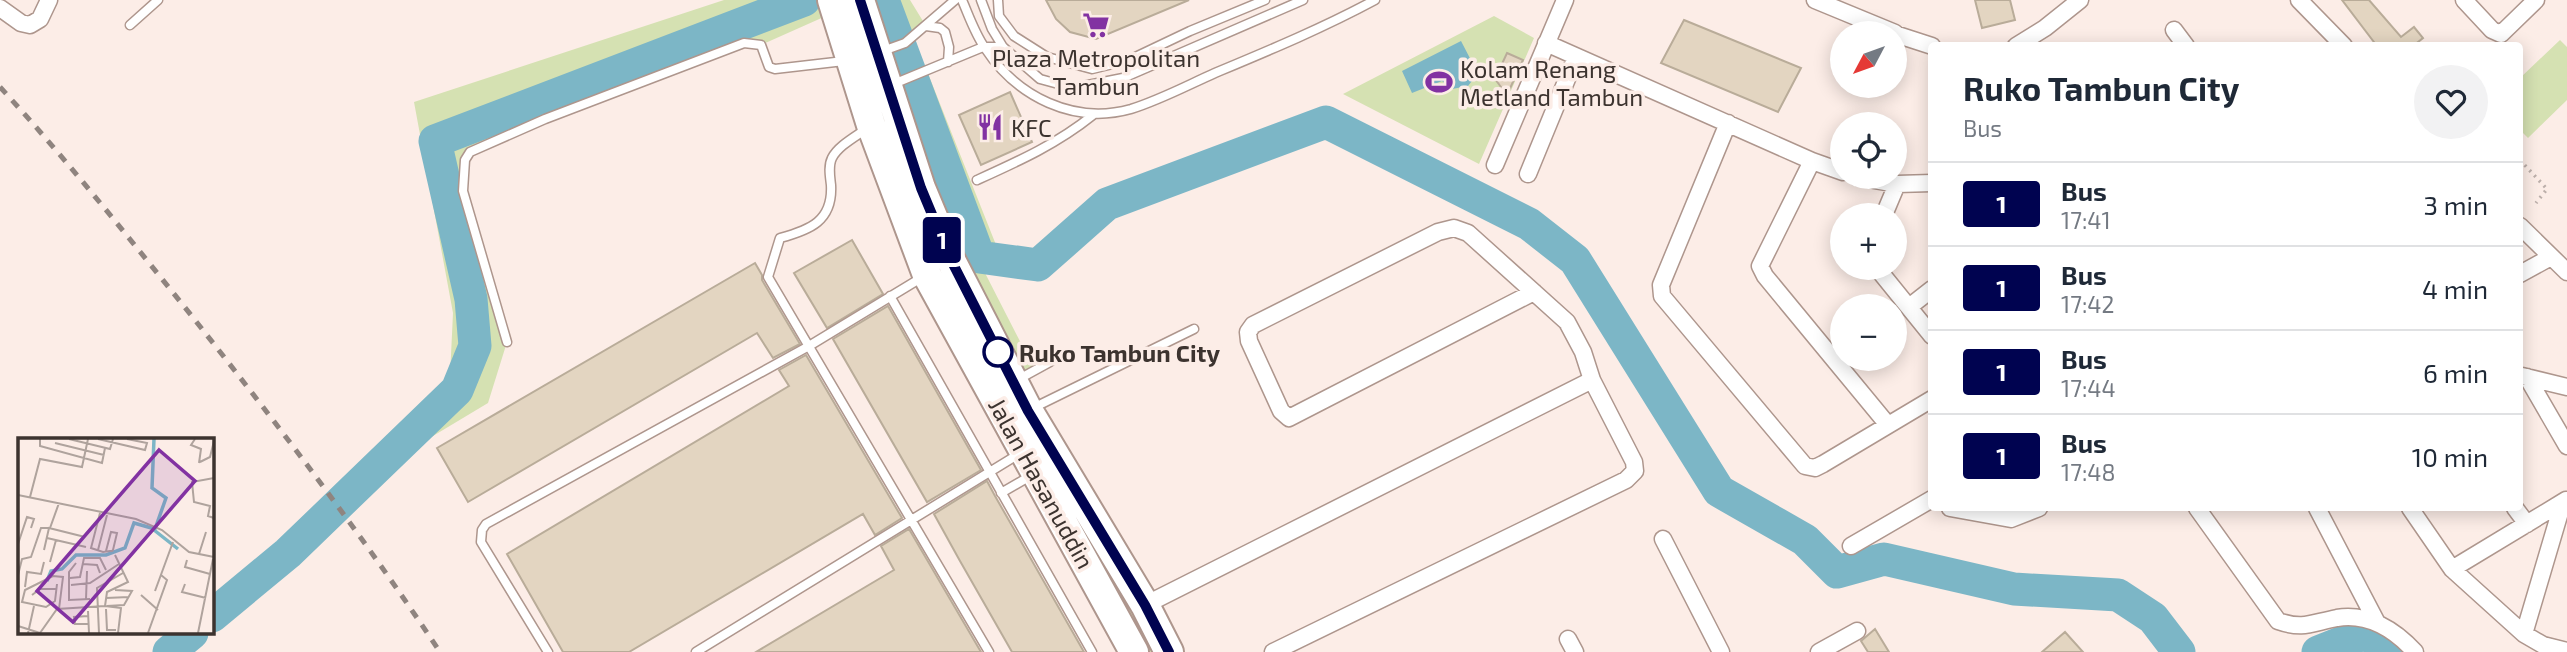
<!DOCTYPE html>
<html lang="en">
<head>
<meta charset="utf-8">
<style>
  :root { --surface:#fff; --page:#f2f2f3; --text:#1f2937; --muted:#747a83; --line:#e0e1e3 }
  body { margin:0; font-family:"Exo 2",sans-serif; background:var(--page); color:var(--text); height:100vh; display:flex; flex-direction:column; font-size:26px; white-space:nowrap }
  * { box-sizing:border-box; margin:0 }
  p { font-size:23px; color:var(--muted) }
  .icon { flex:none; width:38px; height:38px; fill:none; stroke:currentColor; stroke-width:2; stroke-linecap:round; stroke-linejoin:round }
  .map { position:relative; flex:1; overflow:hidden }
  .side { position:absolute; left:1928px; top:42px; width:595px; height:469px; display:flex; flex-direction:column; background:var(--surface); border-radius:7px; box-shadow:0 4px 18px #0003 }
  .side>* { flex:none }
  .badge { padding:0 14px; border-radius:5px; font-size:24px; line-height:46px }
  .needle { width:46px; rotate:229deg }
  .controls { position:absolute; left:1830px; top:21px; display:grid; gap:14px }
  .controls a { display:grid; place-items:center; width:77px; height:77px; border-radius:50%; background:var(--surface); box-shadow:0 4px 18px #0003; font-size:35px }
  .map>.badge { position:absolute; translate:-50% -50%; box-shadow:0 0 0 4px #fff }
  .round { display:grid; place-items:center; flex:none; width:74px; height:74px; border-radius:37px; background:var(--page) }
  .overview { display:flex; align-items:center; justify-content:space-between; height:119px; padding:0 35px }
  h1 { font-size:33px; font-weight:700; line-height:52px }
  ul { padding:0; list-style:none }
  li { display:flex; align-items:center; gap:21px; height:84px; padding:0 35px; border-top:2px solid var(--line) }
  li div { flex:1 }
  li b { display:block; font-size:26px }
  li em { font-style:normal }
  li .badge { min-width:77px; font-weight:700; text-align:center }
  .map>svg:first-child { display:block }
</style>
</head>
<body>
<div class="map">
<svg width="2567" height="652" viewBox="0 0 2567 652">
  <rect width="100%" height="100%" fill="#fcede7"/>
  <path fill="#d5e1b2" d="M724,0H832L835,12L761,45L744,43L470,152L463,191L507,342L488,403L418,445L343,512L328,494L450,376L453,313L414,102Z
    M860,0H910L926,26L905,43L876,52Z
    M1494,16L1534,38L1479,164L1343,94Z
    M2560,40L2567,47V100L2528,138L2520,130V78Z
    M927,71L1002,260L985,273L1027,355L1050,362L1013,381L1169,652H1134L1036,473L871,125L887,85Z"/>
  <path fill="#7cb6c6" d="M1461,41L1474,66L1475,77L1468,86L1452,89L1442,81L1412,93L1402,71Z"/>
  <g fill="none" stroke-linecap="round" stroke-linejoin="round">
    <path stroke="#7cb6c6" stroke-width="33" d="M883,0L979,257L1038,265L1107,204L1326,122L1529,224L1575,260L1719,491L1805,540L1837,572L1884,559L2014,589L2118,595L2153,618L2179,652
      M212,616L288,553L457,390L475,346L471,299L435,141L804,0
      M169,652L192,633
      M2318,652L2363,634L2396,647L2401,652"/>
  </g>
  <path fill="#e3d5c1" stroke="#b9ac99" stroke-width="2" d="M1046,0H1189L1096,39L1070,32L1056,19Z
    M1975,0H2010L2015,20L1982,28Z
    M2342,0H2369L2401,37L2414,27L2423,38L2413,46H2377Z
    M1684,20L1801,68L1778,112L1661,63Z
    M1507,53L1523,60L1507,95L1495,79Z
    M1010,92L1032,142L981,165L959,115Z
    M852,240L883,294L827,328L794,273Z
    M755,263L762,275V280L800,344L773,358L757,333L468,502L437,448Z
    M888,306L981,470L927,502L833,339Z
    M806,355L902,518L875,535L863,514L629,652H563L507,554L789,386L779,370Z
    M987,481L995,496L1084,652H1012L960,561L934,514Z
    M909,529L981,652H756L894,570L881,546Z
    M1875,629L1889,652H1868L1861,641Z
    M2065,632L2083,652H2042Z"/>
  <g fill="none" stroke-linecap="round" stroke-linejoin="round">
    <defs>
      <path id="lane" d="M962,0C969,16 975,34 985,48C1017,97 1074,125 1131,109C1160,100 1188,85 1215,73C1270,50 1323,28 1375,0
        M981,0L992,29L1003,47L1040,79L1073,88L1123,78L1303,0
        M998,0L999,16L1014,36L1047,57L1092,69L1129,60L1190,31L1265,0
        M130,25L158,0
        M926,26L940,28L945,32L949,47L948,62
        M880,52L905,43L955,0
        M891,85L983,47H1003
        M866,129C855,137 838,146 832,158C828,166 830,176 831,185C833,221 810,230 780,238L768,277L989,652
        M977,180C1019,161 1057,144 1093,115
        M890,296L1092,652
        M507,342L463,191L465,160L470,152L545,119L744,43L761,45L769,67L775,69L844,61
        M1019,379L1050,362
        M1031,409L1194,329
        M1001,493L1032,475
        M548,652L481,542L482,530L486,524L809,346L921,278
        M696,652L1019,454"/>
      <path id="street" d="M1815,0L1895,33
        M2299,0L2344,46
        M2464,0L2492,30L2501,34L2536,0
        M0,8L21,23L30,25L40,19L49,0
        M2174,30L2186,46
        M1895,34L1932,46
        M1546,43L1812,161L1843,172
        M2016,46L2045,28L2080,0
        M1728,123L1661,285L1662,296L1805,466L1815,468L1823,464L1932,399
        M1812,161L1760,266L1765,276L1888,425
        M1495,165L1565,0
        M1528,174L1576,57
        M1857,177L1897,184L1932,183
        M1884,215L1897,184
        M2520,226L2567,272
        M1877,268L1932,336
        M2520,274L2551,257
        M1909,307L1932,289
        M2522,376L2567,387
        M2527,377L2567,446
        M1950,508L2011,519L2039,508
        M2197,508L2278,621C2304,630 2311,623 2337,618C2368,613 2395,630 2415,652
        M2317,508L2376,621
        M2410,508L2452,569L2524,634L2543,645L2567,651
        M2515,508L2527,524
        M1663,539L1721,652
        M1851,546L1932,499
        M2452,569L2566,500
        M1145,605L1592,380
        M2524,634L2563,502
        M1568,639L1575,652
        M1273,652L1626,480L1635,471L1634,462L1592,380L1583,352L1567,322L1468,233L1454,228L1438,232L1253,325L1248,332L1249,341L1281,411L1289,418L1534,292
        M1819,652L1857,631"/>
      <path id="highway" d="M832,0L871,125L927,275L1134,652
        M860,0L921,188L951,260L1028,410L1145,605L1169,652"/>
    </defs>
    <use href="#lane" stroke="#ae968d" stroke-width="11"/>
    <use href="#street" stroke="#ae968d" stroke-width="19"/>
    <use href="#highway" stroke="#ae968d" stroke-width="32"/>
    <path stroke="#bcafaa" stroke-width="3.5" stroke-dasharray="2 5" stroke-linecap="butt" d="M2520,160L2547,189L2536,203"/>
    <use href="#lane" stroke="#fff" stroke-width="8"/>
    <use href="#street" stroke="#fff" stroke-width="16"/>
    <use href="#highway" stroke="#fff" stroke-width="28"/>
    <path stroke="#8f847f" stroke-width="5" stroke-dasharray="9 9" stroke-linecap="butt" d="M0,87C67,160 129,238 191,315C278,425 363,536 440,652"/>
  </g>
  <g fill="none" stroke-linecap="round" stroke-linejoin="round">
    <defs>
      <path id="line" d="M860,0L921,188L951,260L1028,411L1145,605L1169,652"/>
    </defs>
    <use href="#line" stroke="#fff" stroke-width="16"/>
    <use href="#line" stroke="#000350" stroke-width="10"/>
  </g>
  <defs>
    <symbol id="supermarket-bare" viewBox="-9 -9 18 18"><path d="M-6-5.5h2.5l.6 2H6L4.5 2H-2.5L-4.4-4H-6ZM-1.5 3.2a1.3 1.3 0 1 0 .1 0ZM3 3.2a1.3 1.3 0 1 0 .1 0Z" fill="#8232a2" stroke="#fcede7" stroke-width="2.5" paint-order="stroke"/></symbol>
    <symbol id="stadium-bare" viewBox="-9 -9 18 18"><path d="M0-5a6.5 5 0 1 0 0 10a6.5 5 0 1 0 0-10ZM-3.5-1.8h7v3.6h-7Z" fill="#8232a2" stroke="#fcede7" stroke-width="2.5" paint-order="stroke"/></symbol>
    <symbol id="restaurant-bare" viewBox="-9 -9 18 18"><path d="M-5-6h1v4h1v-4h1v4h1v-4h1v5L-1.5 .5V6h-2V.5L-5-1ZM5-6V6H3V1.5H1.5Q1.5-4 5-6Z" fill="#8232a2" stroke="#fcede7" stroke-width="2.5" paint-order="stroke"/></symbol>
  </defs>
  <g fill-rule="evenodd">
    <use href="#supermarket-bare" x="1077" y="6" width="38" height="38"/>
    <use href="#stadium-bare" x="1420" y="63" width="38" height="38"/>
    <use href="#restaurant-bare" x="971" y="108" width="38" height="38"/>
  </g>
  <circle fill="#fff" stroke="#000350" stroke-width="3.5" cx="998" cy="352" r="14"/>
  <g text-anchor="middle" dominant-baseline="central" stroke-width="7" stroke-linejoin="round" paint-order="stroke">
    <g font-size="24" fill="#3c332f" stroke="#fcede7" text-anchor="start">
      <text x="1096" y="57" text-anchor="middle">Plaza Metropolitan<tspan x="1096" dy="28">Tambun</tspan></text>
      <text x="1460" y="68">Kolam Renang<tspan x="1460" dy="28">Metland Tambun</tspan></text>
      <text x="1011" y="127">KFC</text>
    </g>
    <g font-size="24" font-weight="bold" fill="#3c332f" stroke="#fcede7" text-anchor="start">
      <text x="1019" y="352">Ruko Tambun City</text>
    </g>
    <g font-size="24" fill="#3c332f" stroke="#fcede7">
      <text transform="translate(1042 483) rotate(61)">Jalan Hasanuddin</text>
    </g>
  </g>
  <g transform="translate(18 438)">
    <rect width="196" height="196" fill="#fcede7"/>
    <path fill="none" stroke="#7cb6c6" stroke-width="3.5" d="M136,92L160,111M29,143L33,133L44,131L58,117H88L107,110L116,85L137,91L148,60L134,50L136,1"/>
    <path fill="none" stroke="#afa39d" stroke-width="2" d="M22,1V8L84,25L87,10M51,1L92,11L95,1M80,1L127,12L129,5L109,1M177,1L173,7L183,11L181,25M37,5L86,17M182,24L192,19L196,3M196,40L174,44L176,64L192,68L190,78L196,80M0,57L118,81L144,92L171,114L196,119M12,59L22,21L64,29L70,1M82,75L73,110L85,114L92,113H94L95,112L99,95L93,94L88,113M29,100L68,109M0,106L9,79L16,81L13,90M26,112L31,90L67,99M80,112L89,77M181,116L188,94M169,122L167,129L192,136M32,124L38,102M58,125L51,134V162L72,161M65,126L79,127L82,135M0,137L4,121L13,119L23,90H32L41,65M52,140L62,139L66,120H82L88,132M39,146L37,163L28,169L4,164L7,152L35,138L45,139L41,171M167,146L164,154L188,160M53,147L72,145L101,126M7,149L9,134L23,136L26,124M137,153L155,104M14,157L22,151H38M123,157L140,172M88,160L111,159M68,161L69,133M87,168L89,154L110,144L97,117M89,168L106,167L114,153L97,152M88,171L89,192H98M70,173L71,195M70,178L56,179L57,186H71M0,188L22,195M10,195L16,168M22,195L39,171L87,168L103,170L100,195M81,195L79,150L105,135M130,195L149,142L143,137M180,195L195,121"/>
    <path fill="#8232a2" fill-opacity="0.15" stroke="#8232a2" stroke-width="3.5" d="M141,12L177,43L55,184L19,153Z"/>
    <rect width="196" height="196" fill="none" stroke="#3c332f" stroke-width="3.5"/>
  </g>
</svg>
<div class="controls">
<a><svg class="needle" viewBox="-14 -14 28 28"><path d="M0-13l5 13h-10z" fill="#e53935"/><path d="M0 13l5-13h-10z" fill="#747a83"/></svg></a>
<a><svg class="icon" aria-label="locate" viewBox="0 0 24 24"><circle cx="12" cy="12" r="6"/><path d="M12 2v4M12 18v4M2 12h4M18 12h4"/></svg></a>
<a>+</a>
<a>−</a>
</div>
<b class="badge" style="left:942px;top:240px;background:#000350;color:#fff">1</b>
<section class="side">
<div class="overview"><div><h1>Ruko Tambun City</h1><p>Bus</p></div><a class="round"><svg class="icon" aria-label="heart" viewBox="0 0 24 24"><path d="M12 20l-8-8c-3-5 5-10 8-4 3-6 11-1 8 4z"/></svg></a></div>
<ul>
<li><span class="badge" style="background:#000350;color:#fff">1</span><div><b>Bus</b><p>17:41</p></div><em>3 min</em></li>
<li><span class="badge" style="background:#000350;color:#fff">1</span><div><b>Bus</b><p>17:42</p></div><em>4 min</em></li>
<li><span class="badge" style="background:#000350;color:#fff">1</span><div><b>Bus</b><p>17:44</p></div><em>6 min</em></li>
<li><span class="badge" style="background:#000350;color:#fff">1</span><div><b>Bus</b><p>17:48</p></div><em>10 min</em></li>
</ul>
</section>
</div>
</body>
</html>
